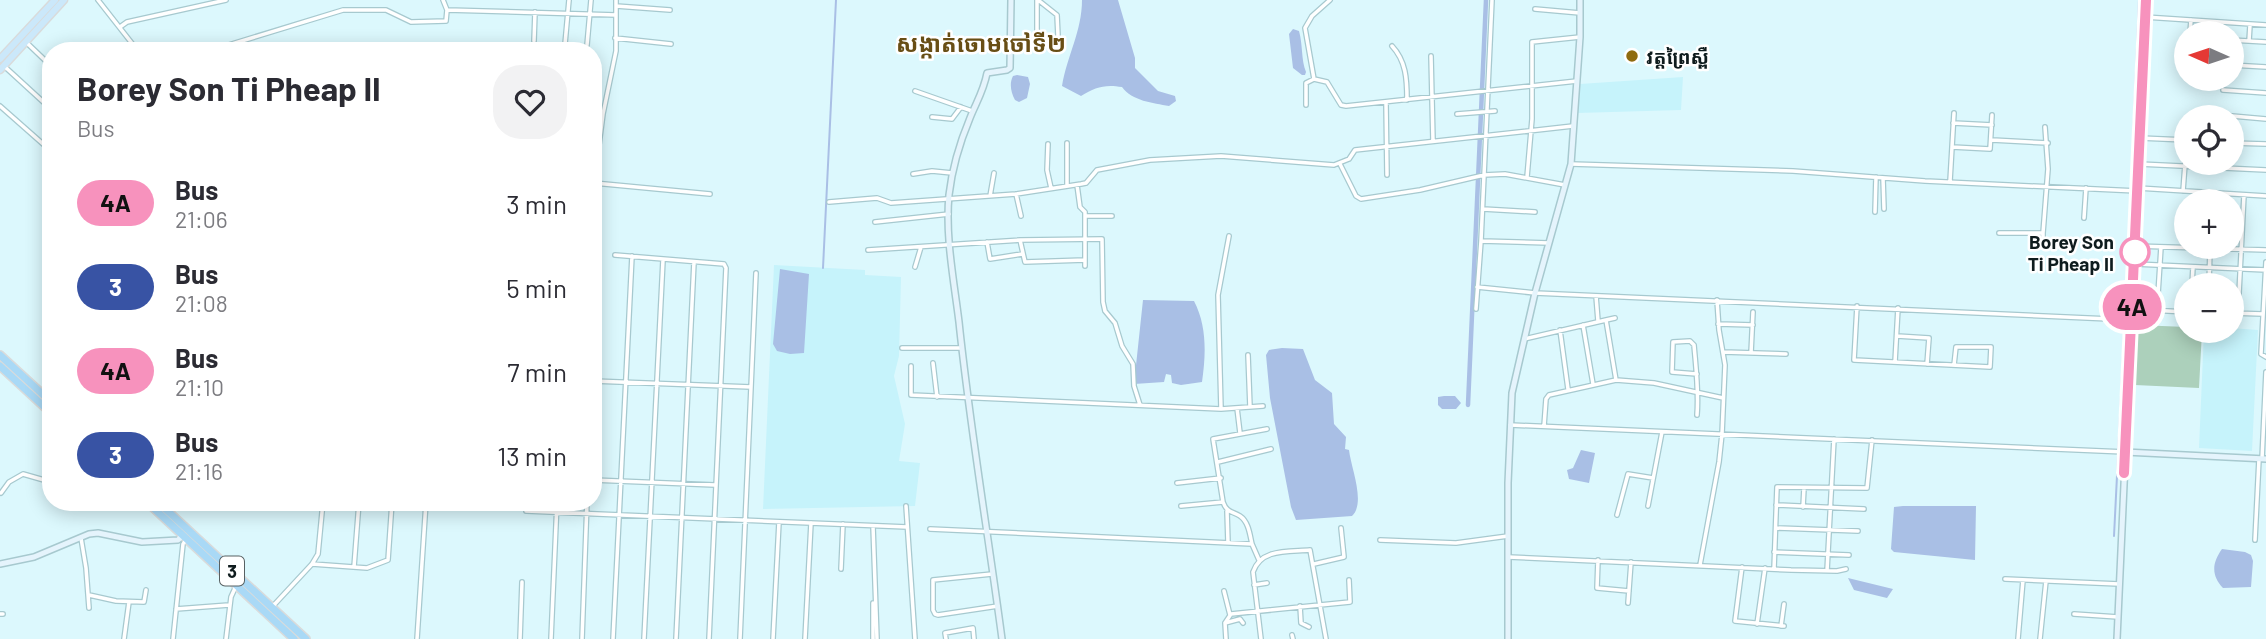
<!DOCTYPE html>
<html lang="en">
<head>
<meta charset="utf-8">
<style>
  :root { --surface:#fff; --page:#f2f2f3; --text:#2b2b33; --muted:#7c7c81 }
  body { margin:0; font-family:Barlow,"Noto Sans Khmer",sans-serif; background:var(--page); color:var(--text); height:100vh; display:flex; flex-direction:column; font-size:26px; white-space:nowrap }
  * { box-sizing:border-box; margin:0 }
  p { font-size:23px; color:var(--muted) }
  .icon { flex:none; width:38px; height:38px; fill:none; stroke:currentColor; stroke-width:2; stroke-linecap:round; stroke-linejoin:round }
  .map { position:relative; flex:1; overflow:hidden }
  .sheet { position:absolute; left:42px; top:42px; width:560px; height:469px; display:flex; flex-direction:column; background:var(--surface); border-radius:28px; box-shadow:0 4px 18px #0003 }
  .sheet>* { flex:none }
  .badge { padding:0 14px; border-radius:23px; font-size:24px; line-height:46px }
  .needle { width:46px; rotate:273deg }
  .tools { position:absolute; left:2174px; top:21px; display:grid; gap:14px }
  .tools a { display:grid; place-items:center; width:70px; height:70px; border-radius:50%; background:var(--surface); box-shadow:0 4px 18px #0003; font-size:35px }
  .map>.badge { position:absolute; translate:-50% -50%; box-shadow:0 0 0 4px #fff }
  .round { display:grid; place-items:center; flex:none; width:74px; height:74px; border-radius:28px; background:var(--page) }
  .summary { display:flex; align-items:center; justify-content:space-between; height:119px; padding:0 35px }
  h1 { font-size:33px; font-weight:700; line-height:52px }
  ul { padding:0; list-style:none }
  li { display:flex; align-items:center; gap:21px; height:84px; padding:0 35px }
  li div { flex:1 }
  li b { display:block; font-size:26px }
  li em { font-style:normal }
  li .badge { min-width:77px; font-weight:700; text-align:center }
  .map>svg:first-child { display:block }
</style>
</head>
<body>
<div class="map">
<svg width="2266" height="639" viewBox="0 0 2266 639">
  <rect width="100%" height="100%" fill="#dcf8fd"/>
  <path fill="#c6f3fb" d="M1683,77L1681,110L1577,113L1580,84Z
    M774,265L865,270V275L901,277L899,356L894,376L905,424L899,461L920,463L915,506L763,509Z
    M2231,328L2258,330L2252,451L2199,448L2204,331H2231Z"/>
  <path fill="#acd0bb" d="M2138,325L2186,327V331H2202L2199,388L2135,385Z"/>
  <path fill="#a9bfe5" d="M1082,0H1118L1135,58V68L1158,91L1175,96L1176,101L1169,106C1153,103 1132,101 1122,87C1105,84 1095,87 1081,96L1062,86C1067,56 1082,31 1082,0Z
    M1293,29L1299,31C1303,45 1301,60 1306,72L1305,75H1302L1293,68L1289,34Z
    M1017,75L1028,77L1030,84L1027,98L1019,102L1015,100C1011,92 1009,84 1013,76Z
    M780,269L809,274L804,353L790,354L777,351L773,344Z
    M1143,300L1194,301C1207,326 1206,354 1202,382L1181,385L1172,383L1171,375L1166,374L1164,382L1134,384Z
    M1282,348L1303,349L1315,380L1332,393L1334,424L1346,437L1345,449L1349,450C1351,468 1366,503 1352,516L1296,520L1291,507L1270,398L1266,355L1269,350Z
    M1444,396H1455L1461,403L1456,409H1442L1438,405V397Z
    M1581,450L1595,453L1589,483L1569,479L1567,470L1573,468Z
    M1903,506H1976L1975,560L1894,552L1891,549L1894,507Z
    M2222,549L2245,552L2251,555L2253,561L2251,587L2223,588C2211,575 2212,563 2222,549Z
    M1848,578L1893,589L1887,598L1854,590Z"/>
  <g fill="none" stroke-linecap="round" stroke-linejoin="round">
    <path stroke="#a9bfe5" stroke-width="2" d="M2133,141L2139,0
      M823,268L836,0
      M2114,536L2128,255"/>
    <path stroke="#a9bfe5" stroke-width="4.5" d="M1468,405L1486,0"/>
    <defs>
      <path id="street" d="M98,0L138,51
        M443,0L447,10
        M616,0V51L603,114L594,183L710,194
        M1037,0V47
        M1038,0L1057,15L1058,36
        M1492,0L1481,241L1549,243
        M616,6L670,10
        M1535,9L1580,13
        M2145,17L2266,25
        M120,27L127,22L226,0
        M2190,33L2191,20
        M615,38L671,44
        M2231,40L2266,42
        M534,41L535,12
        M2249,41L2250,25
        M27,43L51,66
        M565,44L569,0
        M587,45L591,0
        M1392,46C1406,61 1407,79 1407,100
        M209,51L343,10H386L411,22L446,21L447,10L616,15
        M1431,56L1433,141
        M2231,65L2266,67
        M4,66L51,109
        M1314,79L1305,28L1312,16L1330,0
        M2223,90L2266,93
        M915,91L972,111
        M1386,103L1387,175
        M1306,105V83L1314,79L1327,82L1341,105L1346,106L1577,81
        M0,106L51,151
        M1457,114L1495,111
        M2221,115L2266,119
        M932,117L952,119L961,107
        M1953,123L1992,125
        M2140,138L2186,140
        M1992,140L2048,143
        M1067,143V186
        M2231,143L2266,144
        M1048,144L1047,170L1051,188
        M1952,147L1990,149L1992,115
        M1340,164L1356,196L1361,199L1420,190L1484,175L1505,174L1565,185
        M1571,164L1793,171L1925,181L2137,191
        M2139,164L2266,170
        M913,174L932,171L952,173
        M1527,177L1532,119V42L1580,37
        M1883,178L1884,209
        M1950,181L1954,113
        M1077,185L1080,207L1085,212V266
        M2138,188L2266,196
        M2183,191L2186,151
        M1016,194L1021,216
        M990,196L994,173
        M2195,201L2196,192
        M2213,201L2214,193
        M829,202L877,198L891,203L1016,194L1081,184L1086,183L1097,170L1150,160L1221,156L1334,165L1349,159L1355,150L1573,126
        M1483,209L1535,212
        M1875,212L1876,177
        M1085,216H1112
        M2084,218L2086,188
        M875,222L949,214
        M1999,233H2043L2048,169L2045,127
        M1020,240L1102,239L1103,302L1105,311L1115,323L1122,346L1133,364L1134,386L1140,405
        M987,242L990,259L1022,254
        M2043,246V233
        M2135,246L2266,250
        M868,250L1020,240L1025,262L1085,260
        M615,255L724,264L726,268L709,639
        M2266,262L2261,354L2266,357
        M2135,264L2266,270
        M915,267L921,247
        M2192,285L2193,267
        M2209,285L2210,249
        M1477,287L1535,293L2132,320
        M1596,296L1598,321
        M1857,306L1854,360C1900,362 1945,365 1990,367L1991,347H1956L1954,365
        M1476,309L1481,241
        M2132,309L2186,312
        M2157,310L2161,247
        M2231,313L2263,314
        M2238,313L2244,195
        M1606,320L1615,318
        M1718,324L1753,325
        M1583,325L1593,384
        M1560,330L1568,389
        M1897,336L1929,338L1927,364
        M1524,339L1606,320L1616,380L1549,395L1546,399L1544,426
        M902,348H962
        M1723,352L1786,354
        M1751,353L1753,312
        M1248,355L1250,407
        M1895,362L1898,308
        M933,363L937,397
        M911,366V395L1221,409L1263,406
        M1616,380L1654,383L1723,398
        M593,381L751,387
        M1237,408L1240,433
        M1221,409L1218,295L1229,236
        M1697,415C1699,391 1696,369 1694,345L1690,341L1673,342L1672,372L1697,374
        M1510,425L2125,452
        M2262,459L2266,372
        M1218,462L1271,449
        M593,480L715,485
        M1177,483L1221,478
        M1,493L9,482L23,474L51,482
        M526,502V511L907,527
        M257,504V502
        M426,505L461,507L466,502
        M465,505L492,507L496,502
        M1776,505L1864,509
        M906,506L915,639
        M1181,506L1223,502
        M1648,506L1662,432
        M1803,507L1804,488
        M1227,511L1228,543
        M1617,515L1628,474L1653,478
        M873,526L877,639
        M1776,528L1858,531
        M930,529L1252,544L1259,560
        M81,538L86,568L89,608
        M1380,540L1456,543L1508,536
        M2255,540L2259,459
        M1252,544C1250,536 1249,522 1240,516C1232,511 1227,513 1223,502L1213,439L1267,429
        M1774,552L1849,555
        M1508,557L1791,570L1837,571L1846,569
        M1598,560L1597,588L1629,591
        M312,564L367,568L388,560L392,502
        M1314,564L1344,557L1341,528
        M1700,565L1719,462L1722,434L1725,365L1719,330L1717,300
        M354,567L359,502
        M1742,567L1735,621L1784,626
        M841,569L843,524
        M1774,569L1777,487L1867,488L1872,440
        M1827,571L1834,439
        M992,574L933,580V610L935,614L938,615L998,606
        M2005,579L2119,584
        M1254,585L1267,583
        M1224,591L1230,615
        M89,595L116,601L144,602L146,590
        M1628,603L1631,562
        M273,606L312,564L318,554L323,502
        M1300,606L1301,623L1309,627
        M176,609L229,605
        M0,614H3
        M2074,614L2118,617
        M1225,623L1240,619L1243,623
        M1757,624L1765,568
        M1781,626L1784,604
        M1292,635L1293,639
        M124,639L129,602
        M173,639L183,544L186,540
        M226,639L231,597L236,586
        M417,639L426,502
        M520,639L522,582
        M551,639L557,502
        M582,639L587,502
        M613,639L632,256
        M644,639L663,260
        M676,639L694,262
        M740,639L756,273
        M773,639L779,522
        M805,639L811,523
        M873,639V603
        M946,639L945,633L973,628L974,639
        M1226,639L1225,623L1231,614L1350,602L1349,580
        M1261,639L1253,572C1261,548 1289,552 1310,550L1326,639
        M2018,639L2023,580
        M2040,639L2046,581"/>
      <path id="secondary" d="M2125,452L2266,459
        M0,564L34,557L89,534L98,533L142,542L178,540L182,536
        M1002,639C988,533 970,428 959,322C954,281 945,236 949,195C952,169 960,142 970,118C976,103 984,90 987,73L1007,70L1010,68L1011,0
        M1508,639V483L1512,393L1535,293L1571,164L1580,37V0
        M2117,639L2146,0"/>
      <path id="primary" d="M0,59L55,0
        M0,70L64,0"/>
      <path id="highway" d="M0,355L51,402
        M0,366L51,413
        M147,502L294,639
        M158,502L306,639"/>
    </defs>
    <use href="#street" stroke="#a7c9cf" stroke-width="6"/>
    <use href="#secondary" stroke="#a7c9cf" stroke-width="8"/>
    <use href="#primary" stroke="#d9dbdb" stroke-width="9"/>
    <use href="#highway" stroke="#d9dbdb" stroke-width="10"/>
    <use href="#street" stroke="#fff" stroke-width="3.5"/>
    <use href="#secondary" stroke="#e5f4fc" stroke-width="5"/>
    <use href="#primary" stroke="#cbe8fa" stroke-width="6"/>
    <use href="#highway" stroke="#a9d9f6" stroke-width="7"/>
  </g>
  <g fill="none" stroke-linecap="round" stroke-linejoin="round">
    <defs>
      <path id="line" d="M2124,473L2146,0"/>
    </defs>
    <use href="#line" stroke="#fff" stroke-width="16"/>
    <use href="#line" stroke="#f792bd" stroke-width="10"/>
  </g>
  <circle fill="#8f6b0f" stroke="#fff" stroke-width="2.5" cx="1632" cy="56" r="7"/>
  <circle fill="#fff" stroke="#f792bd" stroke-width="3.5" cx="2135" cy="252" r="14"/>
  <g text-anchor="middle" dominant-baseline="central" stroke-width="5" stroke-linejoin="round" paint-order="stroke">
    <rect fill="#fff" stroke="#576062" stroke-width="2" x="220" y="556.5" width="24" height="29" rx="5"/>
    <g font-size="18" font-weight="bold" fill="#0f1c1e">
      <text x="232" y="571">3</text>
    </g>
    <g font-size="19" font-weight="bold" fill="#0f1c1e" stroke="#fff" text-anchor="start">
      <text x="1646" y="56">វត្តព្រៃស្ពឺ</text>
    </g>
    <g font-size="19" font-weight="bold" fill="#0f1c1e" stroke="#fff" text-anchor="end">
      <text x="2114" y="241">Borey Son<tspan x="2114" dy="22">Ti Pheap II</tspan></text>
    </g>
    <g font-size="23" font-weight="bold" fill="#684e15" stroke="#fff">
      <text x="981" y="43">សង្កាត់ចោមចៅទី២</text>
    </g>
  </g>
</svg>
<div class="tools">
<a><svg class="needle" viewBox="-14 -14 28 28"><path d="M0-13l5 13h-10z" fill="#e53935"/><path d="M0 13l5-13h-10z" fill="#7c7c81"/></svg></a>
<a><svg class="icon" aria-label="locate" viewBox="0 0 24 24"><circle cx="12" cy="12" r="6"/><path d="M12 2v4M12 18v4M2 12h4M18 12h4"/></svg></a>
<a>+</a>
<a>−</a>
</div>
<b class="badge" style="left:2132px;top:307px;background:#f792bd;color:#111">4A</b>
<section class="sheet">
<div class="summary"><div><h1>Borey Son Ti Pheap II</h1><p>Bus</p></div><a class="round"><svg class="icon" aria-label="heart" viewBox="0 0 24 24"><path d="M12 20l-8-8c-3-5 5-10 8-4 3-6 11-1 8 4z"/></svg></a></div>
<ul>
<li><span class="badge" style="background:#f792bd;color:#111">4A</span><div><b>Bus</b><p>21:06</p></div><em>3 min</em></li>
<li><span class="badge" style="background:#3853a4;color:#fff">3</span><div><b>Bus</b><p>21:08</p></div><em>5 min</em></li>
<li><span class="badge" style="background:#f792bd;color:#111">4A</span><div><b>Bus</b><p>21:10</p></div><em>7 min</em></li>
<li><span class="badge" style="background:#3853a4;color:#fff">3</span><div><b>Bus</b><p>21:16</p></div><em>13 min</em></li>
</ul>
</section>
</div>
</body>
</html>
